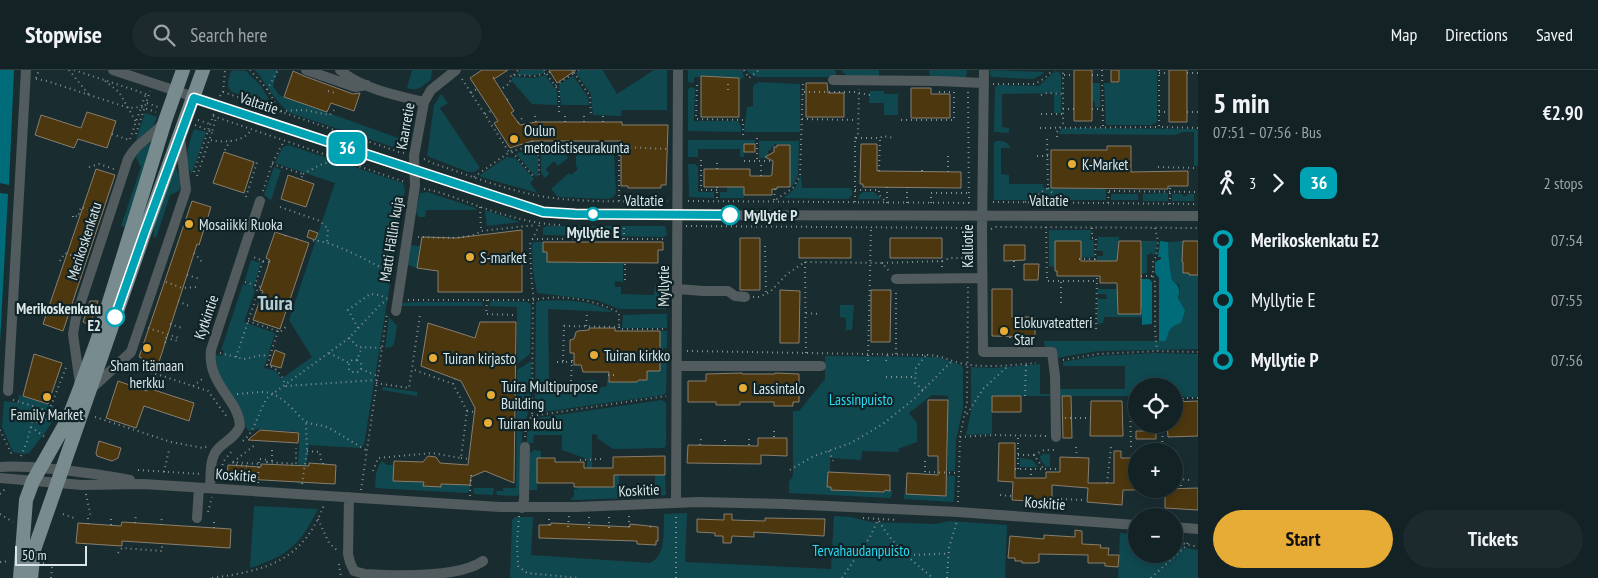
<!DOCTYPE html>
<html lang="en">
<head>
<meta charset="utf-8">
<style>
  :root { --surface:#132225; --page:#1c2a2d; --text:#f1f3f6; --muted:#9da4a7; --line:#323f42; --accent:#e7ac36 }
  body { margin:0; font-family:"PT Sans Narrow",sans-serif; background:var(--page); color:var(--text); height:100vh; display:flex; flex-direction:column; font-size:19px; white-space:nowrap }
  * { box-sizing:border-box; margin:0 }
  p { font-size:16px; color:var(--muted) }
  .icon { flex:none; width:28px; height:28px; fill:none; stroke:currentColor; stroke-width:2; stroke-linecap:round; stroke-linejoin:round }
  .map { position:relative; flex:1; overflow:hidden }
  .details { display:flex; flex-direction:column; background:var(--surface); width:400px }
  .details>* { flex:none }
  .badge { padding:0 10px; border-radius:8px; font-size:18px; line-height:32px }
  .controls { position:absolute; left:1128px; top:308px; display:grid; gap:10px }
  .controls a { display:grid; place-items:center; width:55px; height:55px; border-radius:50%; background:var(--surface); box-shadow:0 2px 8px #0003,0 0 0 1px var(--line); font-size:25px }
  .scale { position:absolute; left:15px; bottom:12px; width:72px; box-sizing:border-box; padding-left:5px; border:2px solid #dae6e8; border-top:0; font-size:14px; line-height:18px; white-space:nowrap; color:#dae6e8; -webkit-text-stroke:4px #102327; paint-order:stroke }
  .map>.badge { position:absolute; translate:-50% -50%; box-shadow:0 0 0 2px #fff }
  .legs { display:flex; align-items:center; gap:8px; height:55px; padding:0 15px; font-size:16px }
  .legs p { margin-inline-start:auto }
  .summary { display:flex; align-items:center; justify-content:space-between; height:85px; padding:0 15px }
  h1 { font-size:28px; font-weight:700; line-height:38px }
  .action { display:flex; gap:10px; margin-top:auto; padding:10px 15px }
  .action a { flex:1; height:58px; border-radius:30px; background:var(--accent); color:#111; font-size:20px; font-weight:700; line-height:58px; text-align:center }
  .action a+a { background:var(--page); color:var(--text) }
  ul { padding:0 15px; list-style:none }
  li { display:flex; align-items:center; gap:18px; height:60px; font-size:19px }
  li i { display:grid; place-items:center; width:8px; height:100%; margin:0 6px; background:currentColor }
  li i::after { content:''; width:12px; height:12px; margin:-6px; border:4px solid; border-radius:50%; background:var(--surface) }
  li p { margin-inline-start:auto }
  li:first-child i { background:linear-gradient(#0000 50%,currentColor 0) }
  li:last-child i { background:linear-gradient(currentColor 50%,#0000 0) }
  header { display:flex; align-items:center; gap:30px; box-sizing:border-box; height:70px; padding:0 25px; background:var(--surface); border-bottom:1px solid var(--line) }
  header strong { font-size:24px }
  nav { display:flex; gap:28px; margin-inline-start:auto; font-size:18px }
  .search { width:350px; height:45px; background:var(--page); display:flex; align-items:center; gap:12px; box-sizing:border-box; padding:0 18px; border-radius:28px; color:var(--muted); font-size:19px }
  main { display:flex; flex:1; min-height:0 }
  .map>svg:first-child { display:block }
</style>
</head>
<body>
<header>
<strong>Stopwise</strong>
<div class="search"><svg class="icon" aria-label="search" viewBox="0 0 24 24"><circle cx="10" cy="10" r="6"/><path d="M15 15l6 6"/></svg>Search here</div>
<nav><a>Map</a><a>Directions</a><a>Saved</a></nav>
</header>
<main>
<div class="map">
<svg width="1198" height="508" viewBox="0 0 1198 508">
  <rect width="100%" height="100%" fill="#192d31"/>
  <path fill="#104850" d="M232,0L246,1L262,17L270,32L264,33L232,22C225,16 229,7 232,0Z
    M255,0H278L273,16L279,25L398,68L408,40H413L406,72L400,77H393L290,43C275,32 267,14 255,0Z
    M412,0H432L431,9C423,16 418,22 407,18Z
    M521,0H542L544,3L535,5H516Z
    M581,0H604L603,1L617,24L654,0H667V40H622L621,46L593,45L591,24L576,3Z
    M688,0H742L744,7L740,10V8L694,7V13L688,12Z
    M746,0H835L836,4L831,7H758L753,6Z
    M841,0H879V6H847Z
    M929,0H967L966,8H930Z
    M990,0L1044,2L1043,4L1033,9L992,7L990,6Z
    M1119,0H1157V52L1151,55H1108L1106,54L1104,13H1120Z
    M1055,1L1059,2L1061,5V23L1002,24V57L1009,58V63L994,62L995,17L998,15L1039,16Z
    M545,5L557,21V35L532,34L512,11V7L535,8Z
    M573,6L588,27L589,35H561L559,15Z
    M759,12L800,14V62H744L747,37L753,36V18L754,15Z
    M1092,13H1100V37H1095V32L1092,31Z
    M691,17L695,18L694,51H738L741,56V62L688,61V19Z
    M870,21H884V24H898V45H884V33H869Z
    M441,24L448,33L440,38L480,98L474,102H468L427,86L434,35Z
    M1054,24H1061V43H1054Z
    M145,43L157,47L152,58L136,70Z
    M1071,58L1196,59L1198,60V96H1194V62H1182L1176,65L1059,64L1061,59Z
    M194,59L206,62L192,103H191C183,89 189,73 194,59Z
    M153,70L125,157L121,156L141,97L136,87L138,82Z
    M688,70H755V74H744V87H740V79H698V87H688Z
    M759,71H799L798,105L792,117H790V75L774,74V77H771V80H768V88H759Z
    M996,71C1002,71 1008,71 1010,78H1001V104L1009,105V114H1043L1044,118H1088L1093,117V119H1106V130H994V73Z
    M288,75L403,113L405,120L364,375L360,378L309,375L304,414L297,413L300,362L258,359L249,361L246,358L243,347L219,307L215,284L222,286L224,281L221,280L243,214L246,215L247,211L245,210L251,190L261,193L253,217L255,221L244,252L275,263L264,298L276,301L281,309L312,287L289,250L335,113L275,93L283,77Z
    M560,79L565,80L568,83L566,85L568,88L558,96L554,91L546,99L549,104L545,108L541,103V80Z
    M529,81H532L538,87V106L536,107L517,85V83Z
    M585,81L610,82L614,84L616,123L613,127L608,129L558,127L551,119L569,103L571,105L578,99L576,96V86L581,82Z
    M507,87L515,88L534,109L530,113L538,123L481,107L480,105Z
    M688,94H695L698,97V122H714V128L689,127Z
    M175,96L181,109L180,120L170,125L156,168L153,166L156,145Z
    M274,97L281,100L271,130L264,125Z
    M801,106L802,118H850L852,121V125L848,129L784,128L795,118Z
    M727,117H744V128H720V122H727Z
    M427,122L476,138V140H426L425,147H419L416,143L420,123Z
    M863,122H874L881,129H858L860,124Z
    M1168,123V131H1143V124Z
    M1111,124H1138V130H1111Z
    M1172,124H1182L1183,126H1187V124H1194V131H1172Z
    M485,140L520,152L487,156Z
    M547,156H665L667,164L664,167L546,165H543V158Z
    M1049,160H1091L1090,170H1094V187L1079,188L1080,171H1055V177H1057L1055,197L1049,196Z
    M1098,167H1119L1117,191H1097V186H1103V181H1097Z
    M1142,171H1157L1155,185L1151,183L1147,185V203L1141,204L1140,177H1142Z
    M1183,171L1182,192H1183L1189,205H1198V279L1098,281L1056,288L1045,278L1044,271H1166L1168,260L1174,255L1180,220L1179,215L1172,210L1169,192L1168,172Z
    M534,172H543V182H547V192H623V212L615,211V217H621V224L654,225L655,215H657V224L666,225V239H619L596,230L537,223L533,201L532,174Z
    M411,175L420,176L417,198L408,195Z
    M1098,219H1117L1118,243L1142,244V247H1104L1103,253L1097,254V229H1107L1106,224H1097Z
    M491,231L527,232L531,234L530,284L517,294V237L489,236Z
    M538,231C563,229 590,230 613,242L548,239L549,315H556V321L572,320L573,313L593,310L597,311L599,318L607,316V308L609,312H637L647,301H660V284H667L666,323L663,325L543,342L538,341L535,335L536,233Z
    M417,232H482L483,236H400L403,233Z
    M840,235H854L852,260H846V248L840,247Z
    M648,244H667V258H622L623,245Z
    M389,247L397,256L394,274L391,277L385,278Z
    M660,261H667V278H664L663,280H660Z
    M1155,283L1198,284V327H1174V316H1136V326H1058V319H1125V296H1063V292L1098,286Z
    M825,286L938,287L961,295L963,298V338L956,370L955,401H948V326L932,325L909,343L917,353V372L898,379L899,382L862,381L861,390L830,388V402H828L827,417H831V420L884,422L885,420L889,421L891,419L892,422L891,428L789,423V412L793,406V341H799L825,309Z
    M531,291V332L522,364L521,421L517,426L497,425L496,421H503V418H516L517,300Z
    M1040,294V324H1052V326H992V364L966,365L971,342V297L994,298Z
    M383,317L417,322V326L382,320Z
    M19,325L58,338C53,355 40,369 29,383L25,384L13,382L2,357L4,331L18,333Z
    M662,330L666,333V376L664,378L613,379L597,368L598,365L592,364V398H587V389L562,380V365H534L533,373H527C527,362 527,352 537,348Z
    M534,380L541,381V388H537V420H529L530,383Z
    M1050,384V397H1046L1041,391L1040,386L1043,384Z
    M1020,388L1032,390L1038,397H1020Z
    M382,391L387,395H394L393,411L424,412L423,415L441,416V414L470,415V421L467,423L375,418C376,407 375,399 382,391Z
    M614,405H619V423H631L632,428L571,430L572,427H574V419H577L578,417H614Z
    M655,405H665L666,425L647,427V422H655Z
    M947,405L955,406L954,432L904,429V424L946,425Z
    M473,418H494L493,425L474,424Z
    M254,436L318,439C299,476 289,485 250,498Z
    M687,443L685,492L831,499L834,446L850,447L871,452L935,454L950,451L1007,455L1005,508H510L512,450L515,447H533L531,485L650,493C667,485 663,460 664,444Z
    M1120,463L1136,464V484H1174V476L1198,480V508H1118Z"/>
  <path fill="#006c7a" d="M0,0H14L9,115L0,113Z
    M0,123L8,124L0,272Z
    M1160,171L1168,172L1169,192L1172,210C1180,217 1180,219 1178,228L1185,241L1181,253C1170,256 1169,260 1166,271H1159V208L1155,203V192L1161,189V187H1158Z
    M1141,209H1149L1152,212V254L1142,255V238H1139Z"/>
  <path fill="#4c370e" stroke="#887e6e" d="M482,0H508L494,9L514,41L511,43L520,55L536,52H622V55H668L666,115H661V118H628V116H621V71H532L510,78L494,53L498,51L470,8Z
    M549,0H576L557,13Z
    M1074,0H1092V51H1074Z
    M1111,0H1119V12H1111Z
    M1169,0H1187V52H1169Z
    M293,1L304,6L353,24L360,23L354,41L331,33L327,42L284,27Z
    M701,6L739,8V47H701Z
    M806,13H827L828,23H844V47H806Z
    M911,18H931V24H950V48H911Z
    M87,42L116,51L107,78L78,69L74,78L35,65L41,45L81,58Z
    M744,74H755V82H744Z
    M861,74H877V101L961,102V118L863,117V114H860Z
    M777,75H790V117H777V119H772V125H744V117H704V99H750V106H771L772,104L773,91L765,87L774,82V77H777Z
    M1107,76H1131V102L1188,101V116H1168V119L1051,118V80H1107Z
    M224,82L254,92L244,123L213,113Z
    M96,99L115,105L63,261L43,254Z
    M288,105L314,114L306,137L281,129Z
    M192,131L211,137L199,175L197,174L158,295L139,287Z
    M309,160L318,163L315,170L307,167Z
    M522,160V222H438V201L417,198L422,167L456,168Z
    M275,162L309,173L280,259L253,250L263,221L260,220L270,190L266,188Z
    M740,168H760V220H740Z
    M799,168H851V188H799Z
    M890,168H942V188H890Z
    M1055,171H1081V191H1117L1119,171H1141V244H1118L1117,213H1100V206H1057V201H1055Z
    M1183,171H1198V205H1189V203H1183V192H1182Z
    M543,172H663V180H658V193L547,192V182H543Z
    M1004,175H1025V190L1004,191Z
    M1024,194H1039L1038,210H1024Z
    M992,219H1012V247H1035V267L992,266Z
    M780,220L800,221L799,273H780Z
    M871,220H891L890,272H871Z
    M90,231H98L90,255L83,252Z
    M480,252H516L514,413L485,401L471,407L470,415L441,414V417L423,416L424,412L393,411L394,391L423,392L428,386L436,387L440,393L468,395L475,338L461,311L421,296L428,253L475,268Z
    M589,258H615V261H660V301H647V310H639L637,312H609V302H583L581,295H574V283H570V270L574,269L576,262L578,261L589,260Z
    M275,280L285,284L281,298L270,295Z
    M34,284L62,293L48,334L23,326Z
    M742,303V304H775V303L799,304V332H793V336H774V332H740V335H716V332H688V311H706V304Z
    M118,311L147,321L148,318L194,333L189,351L144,336L136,358L106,348Z
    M992,326H1021V342H992Z
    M1062,326H1071L1072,368H1063Z
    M928,330H948L946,426L906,424L907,403L938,405V386H928Z
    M1091,331H1122L1123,366H1090Z
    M1198,331V366L1168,367L1167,354H1174V332Z
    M260,360L299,363L298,373L248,370Z
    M1136,361H1156V369H1136Z
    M758,368H787V386L761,385V394L687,393L688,375L758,376Z
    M99,371L121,378L118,388L112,391L97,386L96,383Z
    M999,373H1015V408H1046V402H1060V387L1089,388L1088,413H1114V381H1121V388H1136V420H1123L1122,435L1087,432L1088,418L1052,415V429H1046V432L1012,430L1013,412L998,411Z
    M665,386V405H614V417H574V413H537V388H555V392H584V398H613V387Z
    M309,393L336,395L335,414L227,408L228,395L261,397V394L309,396Z
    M828,402L890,405V421L885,420L884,422L831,420V417H827Z
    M1198,418V440L1165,438V419Z
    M724,444H732V450L765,451V448L825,449L824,466L754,462V467L732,466L731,473H723V466H715V463L697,462V449L724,450Z
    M122,452L231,459L230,478L122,471V476L76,473L78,453L121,456Z
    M551,453L630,457V454L658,457V471H656V475L637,474V471L539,468V455H551Z
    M1075,460L1082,461V474L1101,475L1100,478H1109L1108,485H1119L1118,497L1105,496V493H1088V485L1039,484V492L1035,493H1022V491H1015V488H1008L1010,466L1044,469V465L1075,467Z"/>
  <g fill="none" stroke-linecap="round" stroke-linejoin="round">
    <path stroke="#829295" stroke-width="2" stroke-dasharray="1 4" stroke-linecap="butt" d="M69,0L90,26
      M74,0L149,25
      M250,0C260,11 274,24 276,39
      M544,0L555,16L574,3L572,0
      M579,0L574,3L590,26L591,46
      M744,0L749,8L759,0
      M1102,0L1103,57
      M1159,0V57L1198,58
      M1159,3H1169
      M1187,3H1198
      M514,5L518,0
      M1064,5H1074
      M1092,5H1102
      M36,8L39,0
      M493,8L496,7
      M36,9L47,11L129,38L141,37L156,42
      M462,9L509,82
      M105,11L119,22L136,52
      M728,14V23
      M993,14H1035L1045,8L1053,0
      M697,15L696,49L743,50V67
      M556,17L559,21V46
      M503,18L510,13L511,5L535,6L550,2
      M267,20L278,0
      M328,21L335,23
      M223,22L399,82L405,83
      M804,22H859
      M968,22L969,133
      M471,23L477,19
      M859,23L870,25
      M1041,25L1047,23L1063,24
      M220,26L223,22L225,0
      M507,30L510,28
      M147,33L158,37
      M1063,39H1074
      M1092,39H1103
      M281,41L304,40L330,45L334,40
      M1159,42H1169
      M1187,42H1198
      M485,44L491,41
      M1041,44H1063
      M213,46L405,112
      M535,46L536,52
      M565,46V52
      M603,46V52
      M802,49L857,50
      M198,50L210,54
      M901,50H954V22H938
      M584,52V46
      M518,53L523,47
      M195,55L212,62L216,48
      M1040,58L1159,57
      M112,64L129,70
      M136,64L150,21
      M1057,67V62L1063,53V0
      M855,68L858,65L859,19
      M130,69L146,23
      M211,70C224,73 244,72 251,60
      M532,71L539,87V105
      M225,80L230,71
      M512,82L535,108
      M1037,86H1051
      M424,89L432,93C469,105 507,121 546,127C586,133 628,131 668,131
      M757,89V67
      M701,90V120H717
      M744,91H773
      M272,94L303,104L301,109
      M89,97L99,94L114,99
      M1158,97L1198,98
      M717,99V90
      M879,101L880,68
      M922,101V97
      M194,102L214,43
      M948,102V86
      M303,104L320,95L337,89
      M197,106L212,62
      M761,106V91
      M474,107L511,81L533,76H597L668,79
      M717,117V132
      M1048,118L1056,127L1066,131
      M424,119C442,122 458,129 475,135C503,145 532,154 561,155
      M775,119L774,131L793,118L800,106L803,10
      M855,120H879V125L887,133
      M263,121L272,94L284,71
      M1109,121L1198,122
      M246,127L258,89
      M619,131V77
      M688,131L973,133
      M855,132V68H880L883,66L894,68
      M993,132L1198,134
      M1025,132L1048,118L1047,67
      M887,133V117
      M907,133V117
      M931,133V123H969
      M1108,133L1109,119
      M1170,134V116
      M280,137L320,151L328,159L327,173
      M480,137L481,161
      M73,147V145L78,147L81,137L101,143
      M212,153L231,159
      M205,156L211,158
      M686,156L973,158
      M1046,157L1047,211H1097
      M1092,158V168H1096L1095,191
      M1155,158L1158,171L1156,187L1153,190V208L1155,212V259L1157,281
      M991,159L996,157L1198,158
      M285,166L287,162
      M418,167C434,167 469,171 481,161L536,155
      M296,169L297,166
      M532,169H667
      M580,169V155
      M624,169V155
      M313,171C328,168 376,195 391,203
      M765,176L766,223
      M194,183L204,194
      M1079,189H1095
      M60,191L65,183L85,190
      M263,191L269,192
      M942,191L950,188H967
      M1014,191V200
      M805,192L806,287
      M882,193L942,191V199
      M968,198V157
      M187,205L200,209
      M1141,206H1153
      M625,210V192
      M166,212L182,218L197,217
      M245,212L261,217
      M1061,212V234
      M753,227H759L770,222L787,204L805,192L882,193L889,201
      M408,230H533C562,224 594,229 619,243V257
      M487,230L486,244L514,245
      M178,231L189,236
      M806,243L819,244
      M248,251L280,262L288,255
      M170,254L182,258
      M586,256L587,243
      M148,258L179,268
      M358,258L348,240L370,224L379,225L388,229
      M1096,259L1097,206
      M278,261L267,295C279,299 281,305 286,316L377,310
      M1010,267V270
      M349,268L358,277L382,278
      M165,273L166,268L178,271
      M687,281L926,285C942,285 949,291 964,294C987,298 1012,295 1036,293
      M660,282H668
      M220,283L244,289L262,285L269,286
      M329,283L349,293
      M896,284V219
      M236,287L258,222L255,215L263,191L251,186
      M357,290L361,294V299L359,302H352L349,300V293L352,290H357L362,277
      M1063,290L1098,284L1157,281L1198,282
      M868,291L871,157
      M886,291L888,284
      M557,292H563
      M572,292H563L564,256L619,257V259H667
      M133,294L135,297L208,321L227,347
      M361,299L377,306
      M608,305H617
      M886,307H915
      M571,311L572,290H574
      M376,313L409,318L420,245
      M453,314L455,309
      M193,316L205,307
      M923,320L915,313L916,298L926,285
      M237,324C267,322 270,317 293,339C297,343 302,350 307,352C314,355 322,355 329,358C342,365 353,373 366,380
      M1025,326L1026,294
      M1183,329V328H1198
      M13,330L58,344
      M1174,330L1183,329V332
      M467,341L475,342
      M967,344L983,319L1009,295
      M532,346L666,326
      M95,347L171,372L203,378L208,376
      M1065,348H1091
      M31,357L45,367
      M0,360L13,387
      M774,361V368
      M525,367L526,355L532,346L533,223L531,202L530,174L540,154
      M960,367L994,365L1048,366
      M749,369V376
      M243,371C256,360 258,342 267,328L349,268L381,234L387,230
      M700,375L701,369
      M725,376V369
      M1076,377L1077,387
      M1131,377L1130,334H1136
      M1162,377L1163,354
      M1167,377L1170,381
      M307,381L320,382L321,391
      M829,381L833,391
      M1018,385H1034L1043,398
      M1034,385L1044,380H1056
      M21,386L27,372L32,352L45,351L67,295
      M461,388L469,389
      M580,390L602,389
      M272,391V376
      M925,391V402L959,403
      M233,392L255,375
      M1174,392V407L1176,409L1190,410
      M323,394V391
      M247,396L233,394V392L259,394
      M1015,399H1056
      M1018,399V366
      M1031,399V408
      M138,400L201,404
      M790,400L814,386L851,373L883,354L914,329L952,291
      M373,401L378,388L432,383L461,388L467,341L453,314L412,299
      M164,402L169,380
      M221,405L223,392L232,381
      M1181,410V418
      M258,413L259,389L268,390L267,392L296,394V378
      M1107,413L1111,377
      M302,414L307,381L306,352
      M361,420L387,244
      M0,424L6,418
      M86,424L91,448
      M1000,425L1012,426
      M470,426L471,405
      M1061,429L1084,430
      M958,432L960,367L967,332L968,217
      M208,442L212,427
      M0,444L13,452
      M63,444L74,448
      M519,446L517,473L518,496L527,503L578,508
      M863,448L898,450
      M318,449L329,473L339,482
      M879,451C893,475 912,491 933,508
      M135,453L136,444
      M88,454V448
      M111,455V448
      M161,455L162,446
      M549,455V447
      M568,457L569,446
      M629,457V445
      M650,457L653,455
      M214,458V450
      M589,458V447
      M609,458V446
      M1174,471L1198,477
      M118,483L122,478L162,481V473
      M904,484C919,486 934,483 949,484
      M0,492L10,491
      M43,493L52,497L51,508
      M339,494L341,508
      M212,508C267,500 302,492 324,435
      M676,508V443
      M842,508L870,467L878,450
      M947,508L949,478L957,451
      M1151,508L1187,475L1188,469"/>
    <path stroke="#525b5d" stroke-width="10" d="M113,0L510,132L543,142L575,145L1198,146
      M306,0L355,17L367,15
      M340,0C360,18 398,26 424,32
      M984,0L982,159L983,282H1052L1055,306L1056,367
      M833,10L938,11L983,13
      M896,209L982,208
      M678,219L703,221H728L735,226L745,227
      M396,241L415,116L414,86L424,32L431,20L456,0
      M677,296H821
      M80,314L73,264L76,247L128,89C138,71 151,68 163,53
      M91,319L131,282L186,120L180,67
      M8,321L26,0
      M0,397C21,395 42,398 63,400C86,403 108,405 130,410
      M0,408L82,415L143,414L500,437H577L698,432L784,434L958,442L1136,455
      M210,418C211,406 209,388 218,379C225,371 236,367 240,356C239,329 207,315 211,280L260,131
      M349,427L348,484L350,492L354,501L365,504C398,506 458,508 483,491
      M676,433L678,0
      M522,438L524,430L525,377
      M197,448L199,418
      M1174,457L1198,459"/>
    <path stroke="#788b8f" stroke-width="14" d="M20,508L26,430L33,411L68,349L80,318L97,271L165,51L183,0
      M31,508L34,480L144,164L203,0"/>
  </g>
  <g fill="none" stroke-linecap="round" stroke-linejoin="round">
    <defs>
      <path id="line-1" d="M115,247L144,164L194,28L543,142L575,144L730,145"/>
    </defs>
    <use href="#line-1" stroke="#fff" stroke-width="11"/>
    <use href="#line-1" stroke="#00a3b4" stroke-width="8"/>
  </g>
  <g fill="#e7ac36" stroke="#102327" stroke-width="2">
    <circle cx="514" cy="69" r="5"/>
    <circle cx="1072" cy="94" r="5"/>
    <circle cx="189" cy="154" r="5"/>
    <circle cx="470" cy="187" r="5"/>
    <circle cx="1004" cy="261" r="5"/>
    <circle cx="147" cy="278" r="5"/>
    <circle cx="594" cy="285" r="5"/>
    <circle cx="433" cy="288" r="5"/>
    <circle cx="743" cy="318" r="5"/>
    <circle cx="491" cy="325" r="5"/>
    <circle cx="47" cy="327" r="5"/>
    <circle cx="488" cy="353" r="5"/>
  </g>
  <g fill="#fff" stroke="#00a3b4" stroke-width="2.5">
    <circle cx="593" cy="144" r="6"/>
    <circle cx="730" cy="145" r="9"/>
    <circle cx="115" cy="247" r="9"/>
  </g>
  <g text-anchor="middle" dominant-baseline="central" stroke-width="4.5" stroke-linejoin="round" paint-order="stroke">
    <g font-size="15" fill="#dae6e8" stroke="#102327">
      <text transform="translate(259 33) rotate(18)">Valtatie</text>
      <text transform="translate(405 56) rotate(-80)">Kaarretie</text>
      <text x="644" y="130">Valtatie</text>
      <text x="1049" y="130">Valtatie</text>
      <text transform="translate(391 169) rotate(-81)">Matti Hällin kuja</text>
      <text transform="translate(84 171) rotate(-72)">Merikoskenkatu</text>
      <text transform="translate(967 176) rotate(-90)">Kalliotie</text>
      <text transform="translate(663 216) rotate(-90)">Myllytie</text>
      <text transform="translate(206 247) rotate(-71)">Kytkintie</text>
      <text transform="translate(236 405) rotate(4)">Koskitie</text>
      <text transform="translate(639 420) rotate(-3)">Koskitie</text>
      <text transform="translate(1045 433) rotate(4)">Koskitie</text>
    </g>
    <g font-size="15" fill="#dae6e8" stroke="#102327" text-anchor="start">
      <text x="524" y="60">Oulun<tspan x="524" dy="17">metodistiseurakunta</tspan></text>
      <text x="1082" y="94">K-Market</text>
      <text x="199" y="154">Mosaiikki Ruoka</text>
      <text x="480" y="187">S-market</text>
      <text x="1014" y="252">Elokuvateatteri<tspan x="1014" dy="17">Star</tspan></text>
      <text x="604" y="285">Tuiran kirkko</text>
      <text x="443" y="288">Tuiran kirjasto</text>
      <text x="147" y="295" text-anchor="middle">Sham itämaan<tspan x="147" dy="17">herkku</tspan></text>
      <text x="501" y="316">Tuira Multipurpose<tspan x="501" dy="17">Building</tspan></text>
      <text x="753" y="318">Lassintalo</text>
      <text x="47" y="344" text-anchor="middle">Family Market</text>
      <text x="498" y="353">Tuiran koulu</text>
    </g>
    <g font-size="15" font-weight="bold" fill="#dae6e8" stroke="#102327" text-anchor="start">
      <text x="744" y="145">Myllytie P</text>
      <text x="593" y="162" text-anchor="middle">Myllytie E</text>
      <text x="101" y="238" text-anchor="end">Merikoskenkatu<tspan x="101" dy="17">E2</tspan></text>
    </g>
    <g font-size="15" fill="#25d9f2" stroke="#102327">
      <text x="861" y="329">Lassinpuisto</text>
      <text x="861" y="480">Tervahaudanpuisto</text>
    </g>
    <g font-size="20" font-weight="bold" fill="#b6ced3" stroke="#102327">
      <text x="275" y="233">Tuira</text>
    </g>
  </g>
</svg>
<div class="controls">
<a><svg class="icon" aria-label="locate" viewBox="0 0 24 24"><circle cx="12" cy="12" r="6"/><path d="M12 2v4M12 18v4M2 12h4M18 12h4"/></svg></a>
<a>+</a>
<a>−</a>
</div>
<div class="scale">50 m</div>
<b class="badge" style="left:347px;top:78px;background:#00a3b4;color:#fff">36</b>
</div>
<section class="details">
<div class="summary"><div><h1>5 min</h1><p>07:51 – 07:56 · Bus</p></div><b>€2.90</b></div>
<div class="legs"><svg class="icon" aria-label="walk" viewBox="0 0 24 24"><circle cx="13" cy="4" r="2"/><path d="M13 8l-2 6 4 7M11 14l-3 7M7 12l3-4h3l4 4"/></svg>3<svg class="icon" aria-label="forward" viewBox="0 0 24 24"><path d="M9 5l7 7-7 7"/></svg><b class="badge" style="background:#00a3b4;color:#fff">36</b><p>2 stops</p></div>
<ul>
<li><i style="color:#00a3b4"></i><b>Merikoskenkatu E2</b><p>07:54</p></li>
<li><i style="color:#00a3b4"></i><span>Myllytie E</span><p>07:55</p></li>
<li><i style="color:#00a3b4"></i><b>Myllytie P</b><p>07:56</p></li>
</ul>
<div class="action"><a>Start</a><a>Tickets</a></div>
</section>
</main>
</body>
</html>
